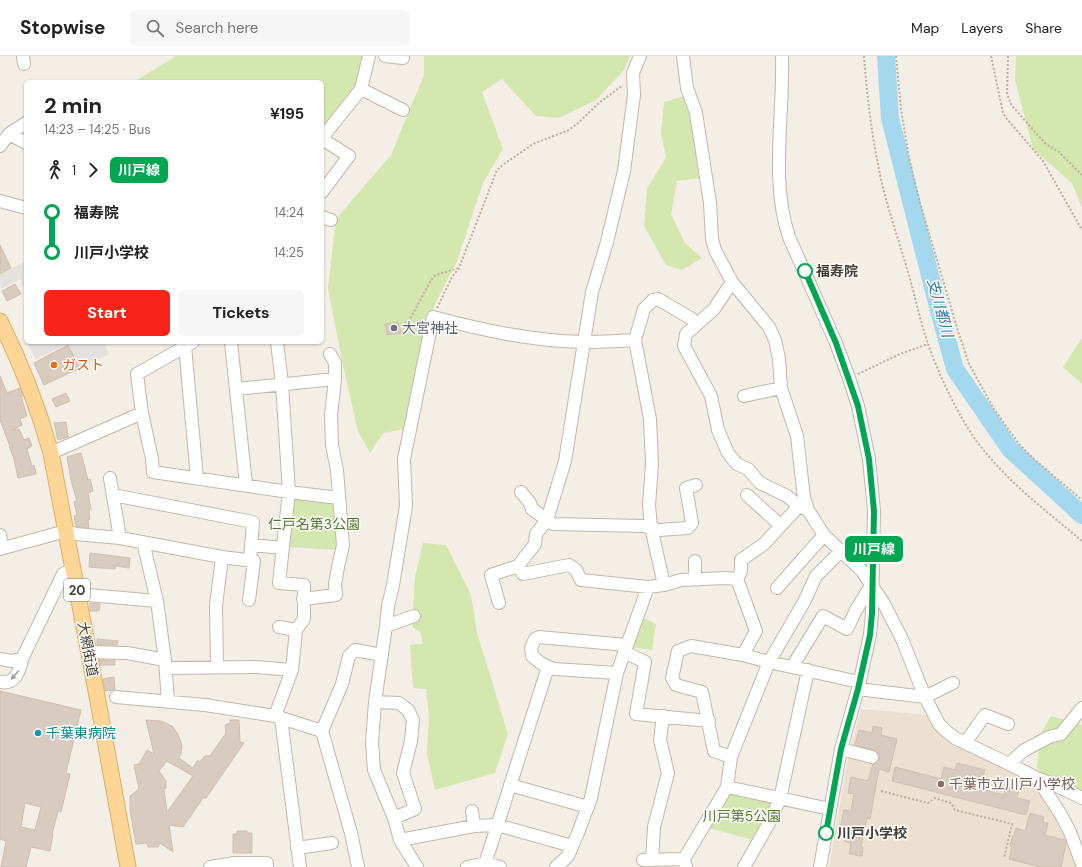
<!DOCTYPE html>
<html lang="en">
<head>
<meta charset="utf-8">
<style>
  :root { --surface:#fff; --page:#f6f6f6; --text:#222; --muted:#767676; --line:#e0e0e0; --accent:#f82319 }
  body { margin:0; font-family:"DM Sans","Noto Sans JP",sans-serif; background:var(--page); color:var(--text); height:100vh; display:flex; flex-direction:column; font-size:15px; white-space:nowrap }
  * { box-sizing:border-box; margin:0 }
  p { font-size:13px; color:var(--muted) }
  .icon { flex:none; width:22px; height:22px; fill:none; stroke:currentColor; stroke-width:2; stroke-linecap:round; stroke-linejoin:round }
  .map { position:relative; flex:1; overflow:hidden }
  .panel { position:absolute; left:24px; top:24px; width:300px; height:264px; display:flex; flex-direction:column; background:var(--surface); border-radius:6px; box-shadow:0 1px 3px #0004 }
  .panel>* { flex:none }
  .badge { padding:0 8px; border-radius:6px; font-size:14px; line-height:26px }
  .map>.badge { position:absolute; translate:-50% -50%; box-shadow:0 0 0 2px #fff }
  .legs { display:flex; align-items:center; gap:6px; height:44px; padding:0 20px; font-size:13px }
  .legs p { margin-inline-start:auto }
  .overview { display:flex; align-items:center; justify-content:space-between; height:68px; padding:0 20px }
  h1 { font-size:22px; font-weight:700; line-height:30px }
  .primary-button { display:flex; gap:8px; margin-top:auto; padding:8px 20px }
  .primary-button a { flex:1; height:46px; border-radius:6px; background:var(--accent); color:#fff; font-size:16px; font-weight:700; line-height:46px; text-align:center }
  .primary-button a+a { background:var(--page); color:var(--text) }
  ul { padding:0 20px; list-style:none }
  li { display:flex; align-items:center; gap:14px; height:40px; font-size:15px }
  li i { display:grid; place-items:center; width:6px; height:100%; margin:0 5px; background:currentColor }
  li i::after { content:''; width:10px; height:10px; margin:-5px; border:3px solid; border-radius:50%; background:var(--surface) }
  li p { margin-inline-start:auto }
  li:first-child i { background:linear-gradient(#0000 50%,currentColor 0) }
  li:last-child i { background:linear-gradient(currentColor 50%,#0000 0) }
  header { display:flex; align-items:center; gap:24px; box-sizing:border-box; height:56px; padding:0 20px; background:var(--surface); border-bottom:1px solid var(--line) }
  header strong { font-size:19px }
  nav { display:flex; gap:22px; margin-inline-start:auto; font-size:14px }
  .search { width:280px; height:36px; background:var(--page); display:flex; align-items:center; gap:10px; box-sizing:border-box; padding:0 14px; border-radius:6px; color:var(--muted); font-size:15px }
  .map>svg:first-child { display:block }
</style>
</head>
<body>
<header>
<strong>Stopwise</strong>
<div class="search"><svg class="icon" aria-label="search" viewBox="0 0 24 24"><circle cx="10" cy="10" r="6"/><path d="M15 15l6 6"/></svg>Search here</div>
<nav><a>Map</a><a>Layers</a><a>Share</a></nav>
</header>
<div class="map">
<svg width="1082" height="811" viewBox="0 0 1082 811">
  <rect width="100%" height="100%" fill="#f3eee6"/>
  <path fill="#ece1d0" d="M861,653L931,659L937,669L1034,722L1051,750L1081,811H829L848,703Z"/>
  <path fill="#d4e7af" d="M176,0H365C358,32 341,53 322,78V26H134Z
    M424,0H630L624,14L596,44L559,62L536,60L502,23L482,36L503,93L483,127L457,205L436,246L428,267L410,372L383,377L370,397L358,375L342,305L328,232L336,163L391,99L424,19Z
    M1016,0H1082V152L1072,127L1033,93L1015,24Z
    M694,37L702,122L677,125L671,158L685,187L702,202L682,214L666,209L644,170L647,133L666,101L661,77L664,46Z
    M1082,282V328L1063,311Z
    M294,442L335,447L339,494L287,491Z
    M423,487L446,489L471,539L477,577L508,678L495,717L435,734L427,697L429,659L426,633L413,632L410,589L423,588L421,577L412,570L415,521Z
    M643,561L656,568L652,594L630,591Z
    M1051,660L1082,669V740L1044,721L1037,711L1041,677Z
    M732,737L770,745L772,750L753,784L709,772L726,738Z"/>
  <path fill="#e4e1de" d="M26,205V235L20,223L1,233L0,219Z
    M34,286H103L109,298L80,311L67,288L36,303L28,289Z"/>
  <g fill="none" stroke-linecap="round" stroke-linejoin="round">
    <path stroke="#a3d8ef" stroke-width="18" d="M886,0L890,62L936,243L955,313L1010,393L1082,459"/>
  </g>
  <path fill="#d8cbbf" stroke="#cfbfaf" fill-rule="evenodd" d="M0,189L11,212L0,218Z
    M15,228L21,238L7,245L2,235Z
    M398,266L401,277L387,279L385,268Z
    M68,289L80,312L44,329L34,307Z
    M0,320L7,337L20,332L23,340H21L27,360L20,363L22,369L12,374L19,373L24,384L29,382L32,390L27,393L32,410L34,409L36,418L18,422L14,403L9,390H10L0,364Z
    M66,337L70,345L56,351L52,343Z
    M66,366L68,381L58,384L54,367Z
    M81,397L88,424L90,423L93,435L88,437L91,453L89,454L90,463L88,464L89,472L76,470L74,460L77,459L74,446L77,445L71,424L67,401Z
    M90,497L130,502L129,512L116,510L115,513L89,511Z
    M90,547L100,548L99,555H90Z
    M97,583L118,585L117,589H97Z
    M99,604H115V609H100Z
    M114,621L115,634L105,635L103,623Z
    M0,635L81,654L66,717L70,718L61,756L58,755L52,778H53L50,795L31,791L26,811H1L6,785L0,783ZM25,747L41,751L35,774L21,771Z
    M146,664L161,665L172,670L178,678L182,690L181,697L179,702L193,712L197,705H201L205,700H210L226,677L225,669L230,667V664H239L240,686L244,687L206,742H203L183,771L169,769L173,796L160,787L158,791H148L147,787L136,788L130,755V740L139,733L134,709L139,708L147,694L154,698ZM167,705L193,720L167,756L164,734L166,732V725L159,715Z
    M873,670L882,672L881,679L897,683L889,716L879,713L870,763L867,762L861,791H863L862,800L849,798L851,787L844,785L845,778L839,777L844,754L851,755L854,738L848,737L851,721L868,725L873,708L877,706L879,703V699L877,695L855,689L859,674L872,677Z
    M957,707L985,714L980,733L1004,739L1007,727L1020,731L1017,742L1030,745L1026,759L892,725L895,711L941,723L944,711L955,714Z
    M1030,757L1044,761L1043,766L1048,767L1045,779L1065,784L1066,788L1061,811H1040L1009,803L1012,791L1010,790L1013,779L1014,780L1016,772L1025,775Z
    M237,775H247V777H252V797H233V778H237Z"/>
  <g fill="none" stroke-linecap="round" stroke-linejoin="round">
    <defs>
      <path id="minor" d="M23,0L24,8
        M385,0L403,2
        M683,0L687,32L696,57L710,147L712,183L715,194L732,226L769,271L775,284L779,303L781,332L797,380L804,442L808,454L824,479L862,515L883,546L902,583L925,641L939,668L946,675L955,682L1009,708L1037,722L1060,757L1070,776L1082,808
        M782,0C784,59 770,125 789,181L836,287L849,322L858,350L869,403L874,455L872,557L870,579L858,633L841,693L820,811
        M361,33L403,54
        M9,78L26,87
        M322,82L361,33L369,0
        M322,83L349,100L322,136
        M0,90L9,78L26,67
        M0,145L26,152
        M322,161L331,164
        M732,226L714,253L686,278L684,290L711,340L718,374L728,397L737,408L748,413L760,427L787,440L799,450L808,454
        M193,286L137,318L142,357L152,403L153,416L289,436L339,442
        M231,286L246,429
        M185,290L197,422
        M236,333L335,323
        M744,340L781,332
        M51,397L142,357
        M110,422L120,482
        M521,436L530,447L532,453L553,468L643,470L659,474L688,472L692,467L686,432L696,429
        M113,439L253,466L250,504
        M747,439L780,469
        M0,479L2,492
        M143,486L157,545L165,604L168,646
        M252,489L282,492
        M0,493L66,475L76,478L120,482L222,501L254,505L249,544
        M695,505V523
        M518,510L523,518L569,509L576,514L581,524L648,531L664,529L681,524L726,522L737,523
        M664,529L651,471L649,449L652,408L650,363L635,284L644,253L653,244L658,243L692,263L696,269
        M777,532L824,479
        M77,538L157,545
        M303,543L336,539L335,528L338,511L343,489L337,414L332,389L331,359L335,323V307L330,298
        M499,547L491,519L518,510L535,488L536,478L547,464L565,405L592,236L607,186L624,115L634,39L633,17L640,0
        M386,570L414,560
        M279,571L296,574
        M89,596L127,597L165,604
        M624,596L645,606L636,658L709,665
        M743,599L756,575L737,523L741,515V504L764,488L799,450
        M0,603L11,605L22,603
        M217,611L216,549L222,501
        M792,611L823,560L847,573L856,554L872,528
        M166,612L256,611L292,614
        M617,617L554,613L542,608L532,600L531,592L535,583L539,581L626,589
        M0,626C15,629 20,615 22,603L63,518L73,512
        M858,633L925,641L953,627
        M116,641L205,649L275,660L322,675
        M375,646L399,647L408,654L413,664L411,685L403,717L415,753L394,762
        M275,660L292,614L296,574L304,563V529L279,527L289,436L282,328L277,286
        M281,662L300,811
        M965,687L985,659L1008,668
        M841,693L872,701
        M731,701L714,695L702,636L676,629L672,622L678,595L691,590L743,599L769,606L859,626
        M1009,708L1023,695L1049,681L1061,678L1082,652
        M1037,722L1055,729L1082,742
        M510,729L588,751
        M727,731L830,753
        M472,755L474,770
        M400,784L474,770L497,769L572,790
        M297,792L332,787
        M643,804L684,803
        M652,804L654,771L668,717L660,684L663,660
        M210,811L235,807H267V811
        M358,811L351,777L322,675L342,628L349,600L355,594L382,599
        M417,811L400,784L394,762L374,714L372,686L375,646L386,570L388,550L393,529L406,450L404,403L433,261C482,274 532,285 583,286C600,286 618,285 635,284
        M467,811L486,807L500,811
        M484,811L548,611
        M556,811L568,800L578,777L591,742L617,617L648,531
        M686,811L684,803L727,731L731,701L769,606L804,546L816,520L841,495
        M744,811L768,769L780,743L808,614"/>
      <path id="major" d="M0,265C21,307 38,351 51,397L97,640L128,811"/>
    </defs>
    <use href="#minor" stroke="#c1b8ac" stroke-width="14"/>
    <use href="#major" stroke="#e2af65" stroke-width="17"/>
    <path stroke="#c0af9a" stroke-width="2" stroke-dasharray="2 2" stroke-linecap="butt" d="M864,0C867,41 872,82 881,123C888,154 899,185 908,216C915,240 920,265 928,288C939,319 957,357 975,383C1004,423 1045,454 1082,485
      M896,0L901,53L909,102L920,147L958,275L969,308L994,353L1019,388L1034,403L1082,444
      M991,0L1003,57L1007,63L1043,105L1082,174
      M1008,0L1007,38L1012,50L1046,88L1059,96L1082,119
      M437,252L452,221L459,212L497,114L504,108L533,88L569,74L578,67L599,47L623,29
      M401,269L409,265L431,224L436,219L459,212
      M858,318L900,298L928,288
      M881,735L928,747L935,742L951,747L955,754L1012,768L1004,802"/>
    <use href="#minor" stroke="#fff" stroke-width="12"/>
    <use href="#major" stroke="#fdd595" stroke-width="15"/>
  </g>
  <defs><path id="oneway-solid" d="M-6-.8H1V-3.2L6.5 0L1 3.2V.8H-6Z"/></defs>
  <use fill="#a29e9a" href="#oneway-solid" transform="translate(15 619) rotate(130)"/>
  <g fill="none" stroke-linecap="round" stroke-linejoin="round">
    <defs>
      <path id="line-1" d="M805,215L836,287L858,350L869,403L874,455L872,557L870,579L858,633L841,693L826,777"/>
    </defs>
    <use href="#line-1" stroke="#fff" stroke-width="9"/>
    <use href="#line-1" stroke="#00a651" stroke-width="6"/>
  </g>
  <g fill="#fff" stroke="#00a651" stroke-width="2">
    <circle cx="805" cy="215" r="7"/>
    <circle cx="826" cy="777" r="7"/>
  </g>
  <circle fill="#6b7280" stroke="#fff" stroke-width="1.5" cx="394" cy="272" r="4"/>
  <circle fill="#e8710a" stroke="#fff" stroke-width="1.5" cx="54" cy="309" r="4"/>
  <circle fill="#0f9aa8" stroke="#fff" stroke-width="1.5" cx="38" cy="677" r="4"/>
  <circle fill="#8d6e63" stroke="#fff" stroke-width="1.5" cx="941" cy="728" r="4"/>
  <g text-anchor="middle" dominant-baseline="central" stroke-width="3" stroke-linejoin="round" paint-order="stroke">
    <rect fill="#fff" stroke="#7e7872" stroke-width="1" x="64" y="523" width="26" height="22" rx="3"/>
    <g font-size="13" font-weight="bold" fill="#463e36">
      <text x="77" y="534">20</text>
    </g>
    <g font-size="14" font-weight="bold" fill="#463e36" stroke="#fff" text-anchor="start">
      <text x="816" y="215">福寿院</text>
      <text x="837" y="777">川戸小学校</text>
    </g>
    <g font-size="14" fill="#5b616d" stroke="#fff" text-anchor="start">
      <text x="402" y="272">大宮神社</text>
    </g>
    <g font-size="14" fill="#c56008" stroke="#fff" text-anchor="start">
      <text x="62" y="309">ガスト</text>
    </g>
    <g font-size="14" fill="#4f7729" stroke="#fff">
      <text x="314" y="468">仁戸名第3公園</text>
      <text x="742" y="760">川戸第5公園</text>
    </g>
    <g font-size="14" fill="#463e36" stroke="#fff">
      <text transform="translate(88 593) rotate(79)">大網街道</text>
    </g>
    <g font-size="14" fill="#0d838f" stroke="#fff" text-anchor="start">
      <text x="46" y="677">千葉東病院</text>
    </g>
    <g font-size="14" fill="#785e54" stroke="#fff" text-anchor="start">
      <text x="949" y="728">千葉市立川戸小学校</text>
    </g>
    <g font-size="15" font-style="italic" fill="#2d7ca1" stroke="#fff">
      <text transform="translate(940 252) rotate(75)">支川都川</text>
    </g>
  </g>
</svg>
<b class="badge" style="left:874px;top:493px;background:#00a651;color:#fff">川戸線</b>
<section class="panel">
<div class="overview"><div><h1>2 min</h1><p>14:23 – 14:25 · Bus</p></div><b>¥195</b></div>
<div class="legs"><svg class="icon" aria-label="walk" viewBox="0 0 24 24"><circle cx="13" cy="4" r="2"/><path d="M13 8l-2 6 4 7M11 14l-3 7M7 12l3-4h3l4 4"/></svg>1<svg class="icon" aria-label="forward" viewBox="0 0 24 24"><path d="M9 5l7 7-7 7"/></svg><b class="badge" style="background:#00a651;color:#fff">川戸線</b></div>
<ul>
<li><i style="color:#00a651"></i><b>福寿院</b><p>14:24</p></li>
<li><i style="color:#00a651"></i><b>川戸小学校</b><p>14:25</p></li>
</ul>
<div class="primary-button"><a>Start</a><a>Tickets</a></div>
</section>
</div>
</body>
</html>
